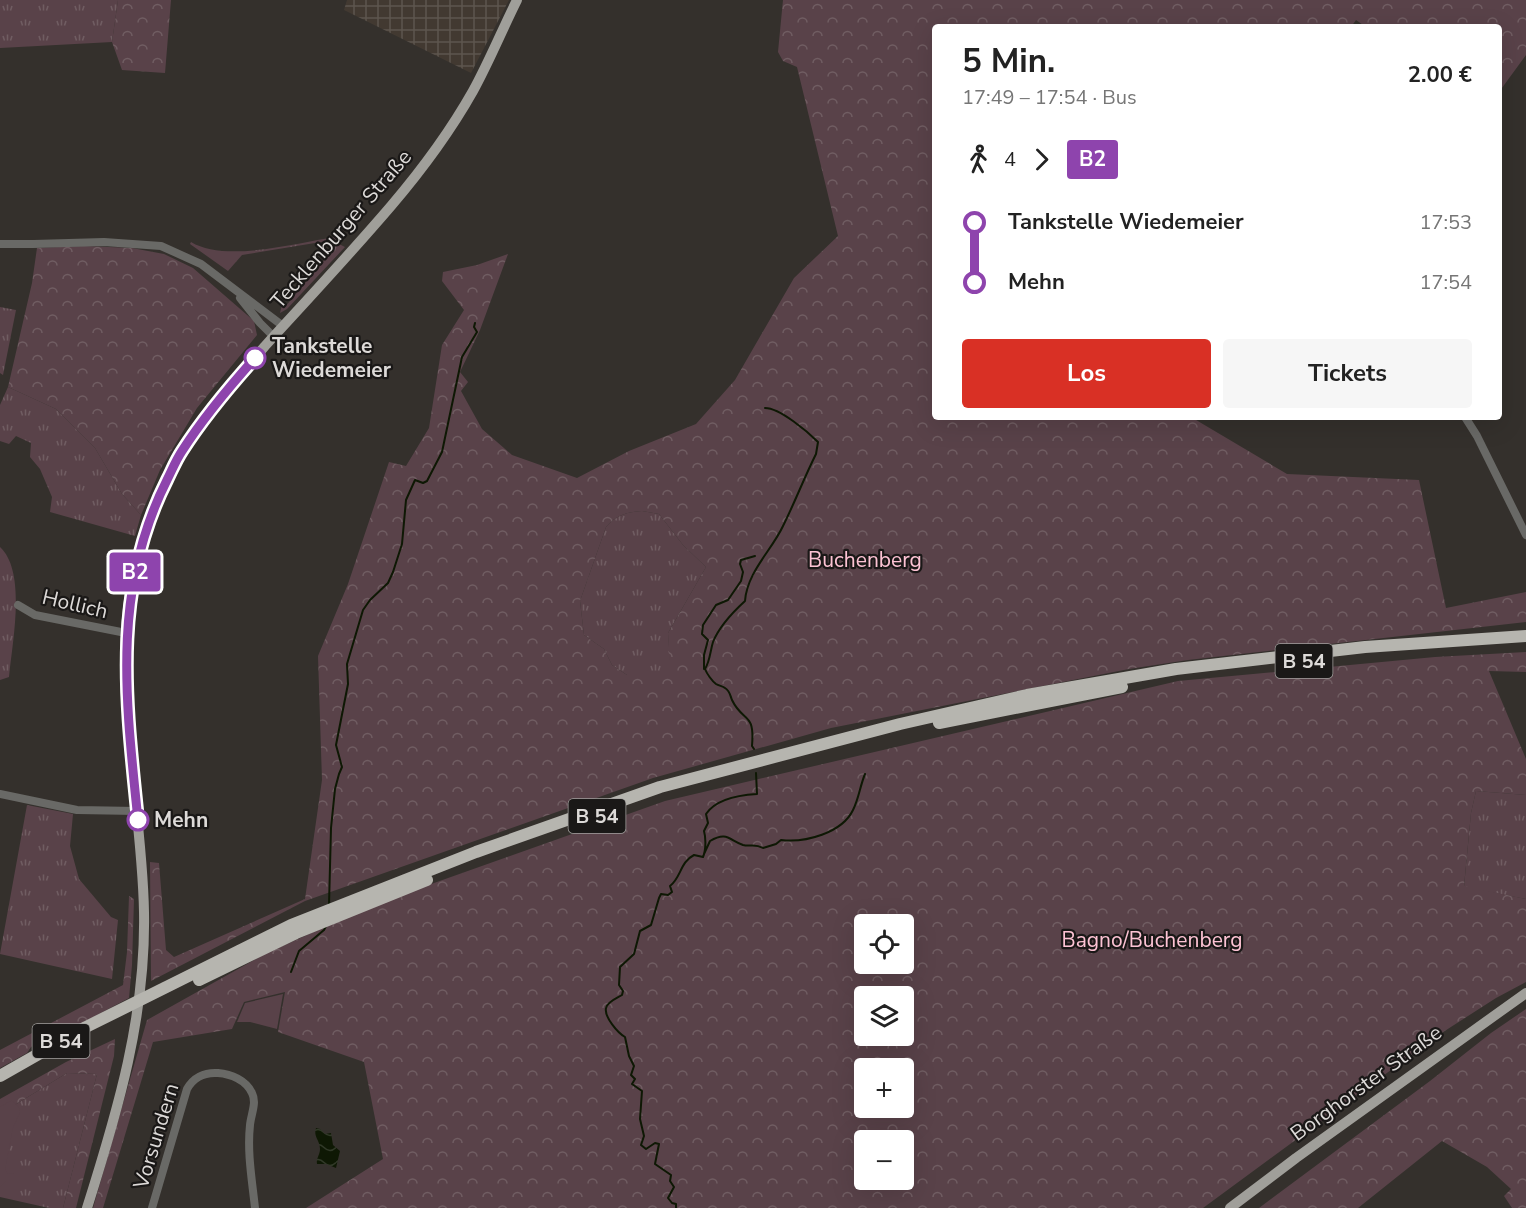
<!DOCTYPE html>
<html lang="de">
<head>
<meta charset="utf-8">
<style>
  :root { --surface:#fff; --page:#f6f6f6; --text:#222; --muted:#767676; --accent:#d93025 }
  body { margin:0; font-family:"Nunito Sans",sans-serif; background:var(--page); color:var(--text); height:100vh; display:flex; flex-direction:column; font-size:22px; white-space:nowrap }
  * { box-sizing:border-box; margin:0 }
  p { font-size:20px; color:var(--muted) }
  .icon { flex:none; width:33px; height:33px; fill:none; stroke:currentColor; stroke-width:2; stroke-linecap:round; stroke-linejoin:round }
  .map { position:relative; flex:1; overflow:hidden }
  .drawer { position:absolute; left:932px; top:24px; width:570px; height:396px; display:flex; flex-direction:column; background:var(--surface); border-radius:6px; box-shadow:0 6px 24px #0002 }
  .drawer>* { flex:none }
  .badge { padding:0 12px; border-radius:4px; font-size:21px; line-height:39px }
  .fabs { position:absolute; left:854px; top:914px; display:grid; gap:12px }
  .fabs a { display:grid; place-items:center; width:60px; height:60px; border-radius:6px; background:var(--surface); box-shadow:0 6px 24px #0002; font-size:30px }
  .map>.badge { position:absolute; translate:-50% -50%; box-shadow:0 0 0 3px #fff }
  .legs { display:flex; align-items:center; gap:9px; height:66px; padding:0 30px; font-size:20px }
  .legs p { margin-inline-start:auto }
  .overview { display:flex; align-items:center; justify-content:space-between; height:102px; padding:0 30px }
  h1 { font-size:33px; font-weight:700; line-height:45px }
  .primary-button { display:flex; gap:12px; margin-top:auto; padding:12px 30px }
  .primary-button a { flex:1; height:69px; border-radius:6px; background:var(--accent); color:#fff; font-size:24px; font-weight:700; line-height:69px; text-align:center }
  .primary-button a+a { background:var(--page); color:var(--text) }
  ul { padding:0 30px; list-style:none }
  li { display:flex; align-items:center; gap:21px; height:60px; font-size:22px }
  li i { display:grid; place-items:center; width:9px; height:100%; margin:0 8px; background:currentColor }
  li i::after { content:''; width:15px; height:15px; margin:-8px; border:4px solid; border-radius:50%; background:var(--surface) }
  li p { margin-inline-start:auto }
  li:first-child i { background:linear-gradient(#0000 50%,currentColor 0) }
  li:last-child i { background:linear-gradient(currentColor 50%,#0000 0) }
  .map>svg:first-child { display:block }
</style>
</head>
<body>
<div class="map">
<svg width="1526" height="1208" viewBox="0 0 1526 1208">
  <defs>
    <pattern id="industrial-grid" width="8" height="8" patternUnits="userSpaceOnUse" patternTransform="scale(1.5)"><rect width="8" height="8" fill="#423931"/><path d="M0 4h8M4 0v8" fill="none" stroke="#5d554e"/></pattern>
    <pattern id="grass-tufts" width="24" height="20" patternUnits="userSpaceOnUse" patternTransform="scale(1.5)"><rect width="24" height="20" fill="#594249"/><path d="M3 7l-1-3M5 7V3M7 7l1-3M15 17l-1-3M17 17v-4M19 17l1-3" fill="none" stroke="#705d62"/></pattern>
    <pattern id="forest-crowns" width="20" height="18" patternUnits="userSpaceOnUse" patternTransform="scale(1.5)"><rect width="20" height="18" fill="#594249"/><path d="M2 6a3 3 0 1 1 6 0M12 15a3 3 0 1 1 6 0" fill="none" stroke="#705d62"/></pattern>
    <pattern id="water-waves" width="16" height="10" patternUnits="userSpaceOnUse" patternTransform="scale(1.5)"><rect width="16" height="10" fill="#0e1804"/><path d="M0 5q4-4 8 0t8 0" fill="none" stroke="#313928"/></pattern>
  </defs>
  <rect width="100%" height="100%" fill="#34302c"/>
  <path fill="url(#industrial-grid)" d="M347,0H509L471,73L344,10Z"/>
  <path fill="url(#grass-tufts)" d="M0,0H118L112,42L0,48Z
    M335,237L341,241L339,244L345,247L287,309L280,313L282,305L285,307L334,248L327,241L242,255L228,271L190,244L191,242C225,263 296,243 335,237Z
    M0,307L16,310L3,375L0,373Z
    M8,387L56,409L95,448L122,494L141,515L135,536L50,512L52,497L40,469L30,457L31,443L16,436L9,444L0,441V405Z
    M642,511L659,514L683,545L706,567L668,633L671,675H627L612,665L604,649L584,635L580,601L606,527C616,515 627,512 642,511Z
    M0,547C27,572 12,643 9,677L0,680Z
    M1476,791L1526,795V899L1464,887L1471,813Z
    M27,805L73,814L70,846L79,879L111,917L118,920L112,979L0,954Z
    M67,1073L97,1074L63,1208H49L0,1197V1114Z"/>
  <path fill="url(#forest-crowns)" fill-rule="evenodd" d="M118,0H171L165,73L122,70L112,42Z
    M783,0H1526V55L1499,92L1498,27H1366L1356,20L1351,27H934V417H1191L1287,474L1419,480L1446,608L1526,592V622L1188,660L1129,669L831,728L653,778L305,901L151,981L150,862L159,863L166,950L174,957L305,899L322,780L318,656L348,584L389,462L406,466L429,428L442,345L464,310L442,281L443,272L477,265L508,254L480,330L460,372L468,382L461,391L482,429L512,455L577,478L629,451L696,424L735,380L794,278L838,236L797,67L783,61L778,52ZM642,511L659,514L683,545L706,567L668,633L670,675H627L612,665L604,649L584,635L580,601L606,527C616,515 627,512 642,511Z
    M84,246L132,248L164,254L193,268L254,321L257,335L197,408L160,470L141,515L122,494L95,448L56,409L8,387L32,283L37,248Z
    M1526,652V672L1489,671L1526,759V795L1476,791L1471,813L1464,886L1526,899V982L1496,998L1440,1034L1203,1208H306L383,1159L364,1062L278,1032L285,992L244,1002L232,1029L153,1042L103,1208H93L147,1020L265,954L375,904L665,801L1178,681L1435,657ZM864,924H903V963H864ZM864,996H903V1035H864ZM864,1068H903V1107H864ZM864,1140H903V1179H864Z
    M129,896L134,899L132,965L129,998L54,1038L45,1039L31,1047L27,1053L0,1068V1050L123,985L127,952Z
    M1526,1009V1208H1512L1504,1196L1511,1189L1487,1167L1442,1141L1358,1208H1259L1430,1081L1491,1033Z
    M115,1039L114,1056L76,1208H63L97,1074L67,1073L0,1114V1099L66,1062Z"/>
  <path fill="#594249" d="M283,994L277,1029L250,1022H237L245,1003Z
    M12,1100L19,1108L20,1112L13,1128L5,1169L7,1173L14,1174V1181H6L0,1187V1107Z"/>
  <path fill="url(#water-waves)" d="M316,1128L320,1129L325,1134L331,1133L333,1145L340,1151L336,1168L326,1164H317C316,1158 320,1155 320,1149C320,1140 313,1137 316,1128Z"/>
  <g fill="none" stroke-linecap="round" stroke-linejoin="round">
    <path stroke="#0e1804" stroke-width="2" d="M704,669V655L708,640L702,634L703,625L716,605L728,600L741,581L743,572L740,564L741,560L755,556
      M754,749L752,746C755,711 743,723 732,700C730,695 730,691 725,688C723,686 719,686 716,684C712,681 707,674 705,669C710,661 710,652 713,642C719,627 733,612 745,601C747,572 772,550 783,526C795,502 804,478 816,454L818,442C808,432 780,408 765,408
      M704,854L710,841C727,831 729,840 743,845C751,847 754,843 763,848L776,844L781,840C805,843 842,833 853,810C859,798 860,786 865,774
      M329,905L331,828L335,789L339,774L342,767L336,745L348,684L347,664L363,610L370,600L388,583L393,572L402,544L406,500L415,480L423,483L427,481L442,452L462,357L477,332L474,327L475,323
      M291,972L299,951L324,930L326,926
      M676,1208V1204L672,1203L668,1198L674,1187L670,1181L671,1175L655,1164L659,1144L655,1143L646,1149L641,1145L644,1136L640,1119L642,1091L632,1084L635,1079L631,1075L634,1066L629,1056L625,1037C618,1033 604,1017 606,1008C607,1002 617,998 622,995L623,991L619,985L620,967L634,954L640,931L651,925L659,898L661,894L668,895L672,892L670,886C681,878 680,862 694,855L703,857C706,850 706,838 704,831L708,823L706,814C716,799 740,795 757,794L756,773"/>
    <path stroke="#696966" stroke-width="8" d="M0,244H33L104,242L161,246L201,264L283,326
      M240,298L260,323L274,337
      M1465,417L1477,436L1526,535
      M18,605L35,615L126,633
      M0,794L77,810L137,811
      M152,1208L187,1089C193,1078 204,1072 218,1073C231,1074 246,1080 252,1093C257,1103 251,1114 250,1125C247,1152 252,1180 255,1208"/>
    <path stroke="#a09f9a" stroke-width="10" d="M87,1208C118,1110 146,1016 144,912C142,789 103,658 143,538C153,508 165,478 182,452C205,414 236,380 265,346C307,300 350,254 391,206C420,172 451,130 473,91C489,62 502,30 517,0
      M1230,1208L1296,1158L1526,993"/>
    <path stroke="#b6b5af" stroke-width="12" d="M939,723L1122,687
      M199,980L296,933L427,880
      M0,1076L86,1027L291,925L476,852L660,787L900,724L1027,695L1176,669L1365,647L1526,636"/>
  </g>
  <g fill="none" stroke-linecap="round" stroke-linejoin="round">
    <defs>
      <path id="line-1" d="M138,820C126,702 111,591 167,480C172,470 176,460 182,451C203,418 229,387 255,358"/>
    </defs>
    <use href="#line-1" stroke="#fff" stroke-width="14"/>
    <use href="#line-1" stroke="#8e44ad" stroke-width="9"/>
  </g>
  <g fill="#fff" stroke="#8e44ad" stroke-width="3">
    <circle cx="255" cy="358" r="10"/>
    <circle cx="138" cy="820" r="10"/>
  </g>
  <g text-anchor="middle" dominant-baseline="central" stroke-width="4.5" stroke-linejoin="round" paint-order="stroke">
    <g fill="#1a1817" stroke="#a2a09e" stroke-width="1.5">
      <rect x="1275.5" y="644" width="57" height="34" rx="4.5"/>
      <rect x="568.5" y="799" width="57" height="34" rx="4.5"/>
      <rect x="32.5" y="1024" width="57" height="34" rx="4.5"/>
    </g>
    <g font-size="20" font-weight="bold" fill="#dddad8">
      <text x="1304" y="661">B 54</text>
      <text x="597" y="816">B 54</text>
      <text x="61" y="1041">B 54</text>
    </g>
    <g font-size="21" fill="#dddad8" stroke="#1a1817">
      <text transform="translate(341 229) rotate(-49)">Tecklenburger Straße</text>
      <text transform="translate(75 604) rotate(13)">Hollich</text>
      <text transform="translate(1366 1083) rotate(-36)">Borghorster Straße</text>
      <text transform="translate(156 1136) rotate(-73)">Vorsundern</text>
    </g>
    <g font-size="21" font-weight="bold" fill="#dddad8" stroke="#1a1817" text-anchor="start">
      <text x="272" y="346">Tankstelle<tspan x="272" dy="24">Wiedemeier</tspan></text>
      <text x="154" y="820">Mehn</text>
    </g>
    <g font-size="21" fill="#fdc3d4" stroke="#1a1817">
      <text x="865" y="560">Buchenberg</text>
      <text x="1152" y="940">Bagno/Buchenberg</text>
    </g>
  </g>
</svg>
<div class="fabs">
<a><svg class="icon" aria-label="locate" viewBox="0 0 24 24"><circle cx="12" cy="12" r="6"/><path d="M12 2v4M12 18v4M2 12h4M18 12h4"/></svg></a>
<a><svg class="icon" aria-label="layers" viewBox="0 0 24 24"><path d="M12 4l9 5-9 5-9-5zM3 14l9 5 9-5"/></svg></a>
<a>+</a>
<a>−</a>
</div>
<b class="badge" style="left:135px;top:572px;background:#8e44ad;color:#fff">B2</b>
<section class="drawer">
<div class="overview"><div><h1>5 Min.</h1><p>17:49 – 17:54 · Bus</p></div><b>2.00 €</b></div>
<div class="legs"><svg class="icon" aria-label="walk" viewBox="0 0 24 24"><circle cx="13" cy="4" r="2"/><path d="M13 8l-2 6 4 7M11 14l-3 7M7 12l3-4h3l4 4"/></svg>4<svg class="icon" aria-label="forward" viewBox="0 0 24 24"><path d="M9 5l7 7-7 7"/></svg><b class="badge" style="background:#8e44ad;color:#fff">B2</b></div>
<ul>
<li><i style="color:#8e44ad"></i><b>Tankstelle Wiedemeier</b><p>17:53</p></li>
<li><i style="color:#8e44ad"></i><b>Mehn</b><p>17:54</p></li>
</ul>
<div class="primary-button"><a>Los</a><a>Tickets</a></div>
</section>
</div>
</body>
</html>
